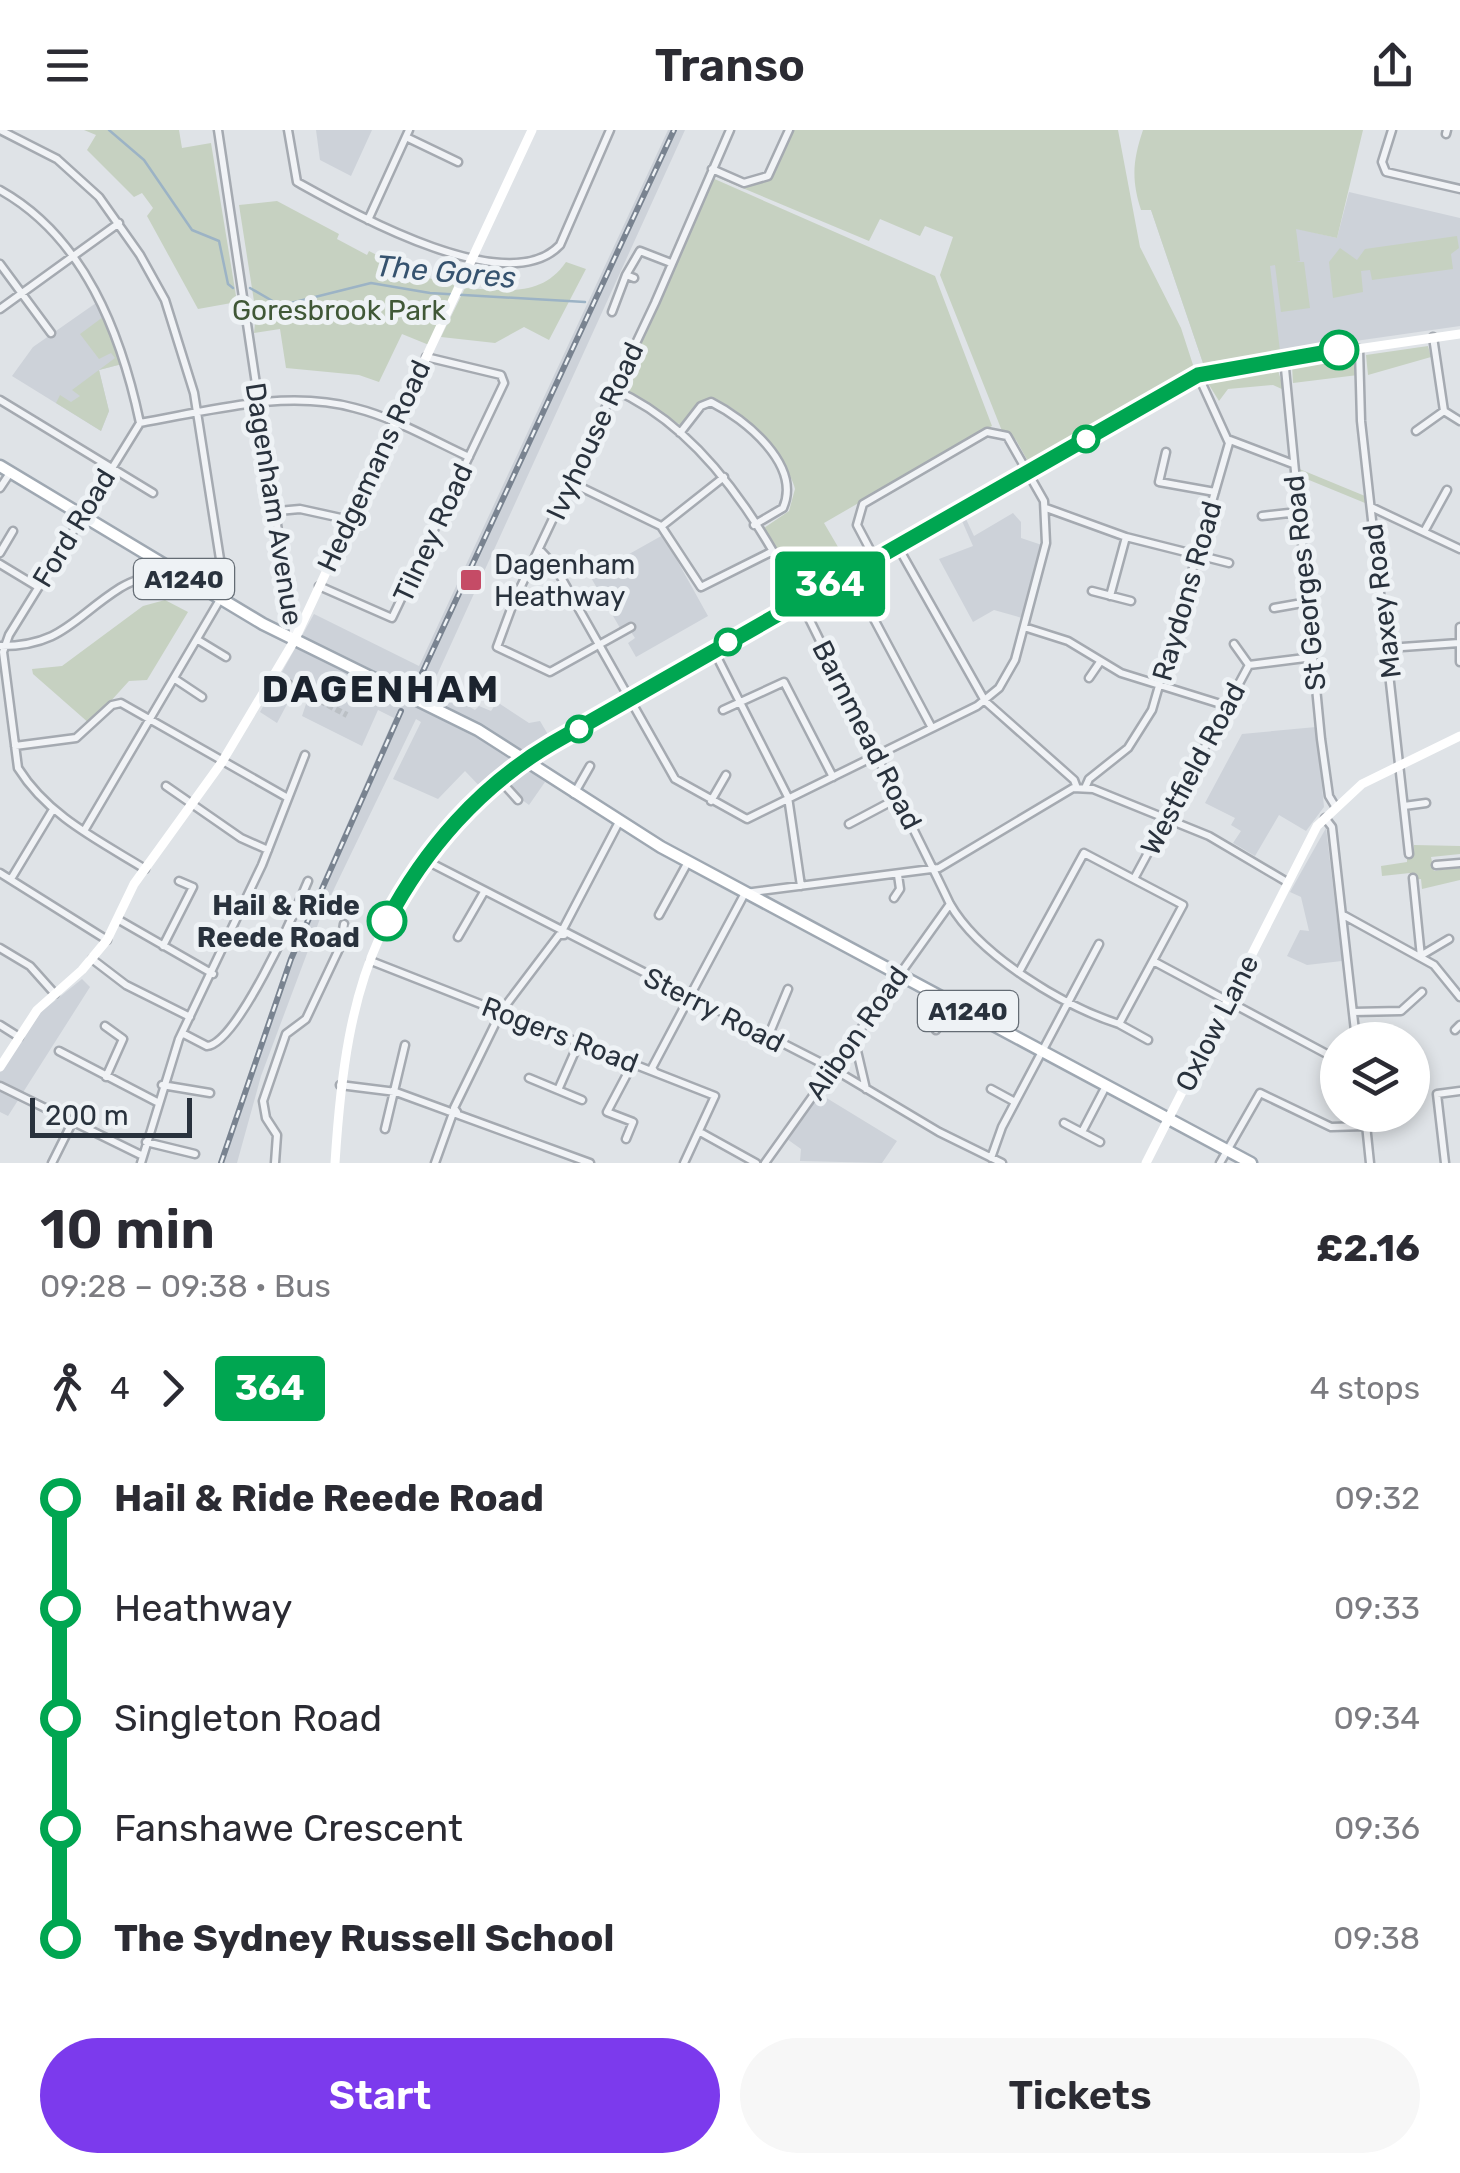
<!DOCTYPE html>
<html lang="en">
<head>
<meta charset="utf-8">
<style>
  :root { --surface:#fff; --page:#f7f7f7; --text:#2b2b33; --muted:#7c7c81; --accent:#7c3aed }
  body { margin:0; font-family:Rubik,sans-serif; background:var(--page); color:var(--text); height:100vh; display:flex; flex-direction:column; font-size:38px; white-space:nowrap }
  * { box-sizing:border-box; margin:0 }
  p { font-size:32px; color:var(--muted) }
  .icon { flex:none; width:55px; height:55px; fill:none; stroke:currentColor; stroke-width:2; stroke-linecap:round; stroke-linejoin:round }
  .map { position:relative; height:1033px; overflow:hidden }
  .sheet { display:flex; flex-direction:column; background:var(--surface); flex:1 }
  .sheet>* { flex:none }
  .badge { padding:0 20px; border-radius:8px; font-size:35px; line-height:65px }
  .tools { position:absolute; left:1320px; top:892px; display:grid; gap:20px }
  .tools a { display:grid; place-items:center; width:110px; height:110px; border-radius:50%; background:var(--surface); box-shadow:0 5px 15px #0003; font-size:50px }
  .scale { position:absolute; left:30px; bottom:25px; width:162px; box-sizing:border-box; padding-left:10px; border:5px solid #29323d; border-top:0; font-size:28px; line-height:35px; white-space:nowrap; color:#29323d; -webkit-text-stroke:8px #eef2f5; paint-order:stroke }
  .map>.badge { position:absolute; translate:-50% -50%; box-shadow:0 0 0 5px #fff }
  .legs { display:flex; align-items:center; gap:15px; height:110px; padding:0 40px; font-size:32px }
  .legs p { margin-inline-start:auto }
  .head { display:flex; align-items:center; justify-content:space-between; height:170px; padding:0 40px }
  h1 { font-size:55px; font-weight:600; line-height:75px }
  .primary-button { display:flex; gap:20px; margin-top:auto; padding:20px 40px }
  .primary-button a { flex:1; height:115px; border-radius:60px; background:var(--accent); color:#fff; font-size:40px; font-weight:600; line-height:115px; text-align:center }
  .primary-button a+a { background:var(--page); color:var(--text) }
  ul { padding:0 40px; list-style:none }
  li { display:flex; align-items:center; gap:35px; height:110px; font-size:38px }
  li i { display:grid; place-items:center; width:15px; height:100%; margin:0 12px; background:currentColor }
  li i::after { content:''; width:25px; height:25px; margin:-12px; border:8px solid; border-radius:50%; background:var(--surface) }
  li p { margin-inline-start:auto }
  li:first-child i { background:linear-gradient(#0000 50%,currentColor 0) }
  li:last-child i { background:linear-gradient(currentColor 50%,#0000 0) }
  header { display:flex; justify-content:space-between; align-items:center; height:130px; padding:0 40px; background:var(--surface); font-size:45px; font-weight:600 }
  .map>svg:first-child { display:block }
</style>
</head>
<body>
<header><svg class="icon" aria-label="menu" viewBox="0 0 24 24"><path d="M4 6h16M4 12h16M4 18h16"/></svg>Transo<svg class="icon" aria-label="share" viewBox="0 0 24 24"><path d="M12 15V3M7 8l5-5 5 5M5 13v7h14v-7"/></svg></header>
<div class="map">
<svg width="1460" height="1033" viewBox="0 0 1460 1033">
  <rect width="100%" height="100%" fill="#dfe3e7"/>
  <path fill="#cdd2d9" d="M316,0H372L351,46L320,30Z
    M668,0H685L432,556L475,580L479,576L491,581L497,572L529,593L540,591L550,608L524,623L519,631L545,652L529,675L502,655L489,666L465,641L438,669L393,649L421,592L416,589L321,786L261,946L237,1033H218L288,828L394,588L378,580L362,616L302,586L307,571L293,563L277,593L260,582L314,484L419,536Z
    M1145,62L1337,108L1349,62L1460,88V196L1208,232L1204,236Z
    M96,173L122,234L99,240L109,281L101,301L12,246L33,217Z
    M1013,383L1021,392V408L1042,415L1022,488L994,480L973,492L939,429L973,416L962,391L966,389L974,406Z
    M663,405L708,486L636,527L628,513L635,508L631,502L608,514L605,508L620,498L590,446Z
    M1316,597L1324,677L1306,701L1279,685L1255,726L1233,713L1241,701L1231,695L1235,688L1205,673L1242,604Z
    M1326,698L1342,831L1307,835L1287,826L1300,800L1309,801L1301,767L1290,762Z
    M82,849L90,857L8,986L0,982V942L42,881Z
    M820,964L897,1011L882,1033L800,1031L801,1019L787,1009Z"/>
  <path fill="#c6d1c1" d="M84,0H179L182,18L211,13L237,172L198,179L147,86L153,78L142,63L134,67L87,20L96,5Z
    M793,0H1118L1140,117L1181,198L1195,241L1030,335L1016,310L1002,301L940,145L953,107L925,96L920,106L880,89L869,111L714,46L745,56L770,49Z
    M1143,0H1363L1337,108L1296,99L1300,131L1296,132H1304L1310,178L1281,182L1275,135L1270,136L1280,221L1208,232L1204,236L1151,80H1141C1131,49 1133,30 1143,0Z
    M710,47L935,146L992,296L824,393L848,434L799,463L764,398L789,381L795,359C790,334 738,270 710,269C700,269 689,289 682,296L622,257Z
    M277,71L339,104L337,109L367,125L369,121L416,145L457,155L429,215L402,204L379,252L359,245L286,238L280,199L254,203L256,184L239,75Z
    M1457,106L1459,118L1451,124L1453,139L1372,150L1370,140L1361,141L1363,162L1333,168L1329,132L1340,118L1357,130L1365,119Z
    M566,132L586,139L549,210L524,197L495,213L441,207L465,158C505,160 541,168 566,132Z
    M103,187L122,234L99,240L109,281L101,301L56,273L60,265L71,272L80,266L72,260L115,228L111,223L99,229L80,204Z
    M1428,216L1431,227L1368,245L1366,225Z
    M1353,227L1358,245L1293,253L1292,235Z
    M1277,237L1284,260L1273,255L1228,259L1219,271L1206,250Z
    M1297,338L1365,366V373L1309,350L1299,353Z
    M165,470L188,482L147,550L129,551L90,594L33,544L32,539L62,536L143,476Z
    M1414,715L1460,716V724L1431,727L1434,741L1460,737V750L1422,759L1421,749L1411,750L1410,743L1382,746L1381,736L1407,732V725L1414,724Z"/>
  <g fill="none" stroke-linecap="round" stroke-linejoin="round">
    <path stroke="#9cb3c5" stroke-width="2.5" d="M109,0L144,30L192,100L219,111L228,154L233,158
      M250,158L276,173L287,174L371,153L430,163L585,172"/>
    <path stroke="#bbc0c5" stroke-width="6" stroke-dasharray="6 3" stroke-linecap="butt" d="M288,554L347,585"/>
    <defs>
      <path id="street" d="M0,0L57,29L99,67L140,125L165,170L194,263L225,461L84,701
        M218,0L294,508
        M288,0L297,52C351,82 507,171 560,115L610,0
        M1392,0L1382,32L1386,42L1460,59
        M1446,4L1447,0
        M406,7L458,32
        M712,39L744,53L768,46L789,0
        M0,60C84,107 121,203 140,293
        M368,90L409,0
        M0,134L51,203
        M634,148L626,145L640,121L671,133
        M0,179L119,93
        M612,182L626,145
        M1433,207L1444,281L1460,291
        M1359,219L1361,291L1409,724
        M1284,228L1321,609L1329,666L1335,676
        M613,259C736,312 799,470 855,583C887,647 919,709 950,774C979,825 1063,876 1119,894L1183,775L1084,723L1019,842
        M0,270L153,363
        M1416,301L1444,281
        M680,303L701,276L711,272C745,289 802,335 783,378L754,395
        M1230,310L1293,334
        M1166,322L1159,352L1215,362
        M570,352L661,396L701,457L771,422
        M0,358L10,343
        M1371,377L1460,419
        M1046,378L1126,407L1229,433
        M278,381L300,379L350,390
        M1262,386L1298,382
        M662,396L724,347
        M1425,400L1447,360
        M898,417L985,571L1074,650L1077,658
        M539,419L554,435L675,649L747,689L977,576L999,558L1015,530L1046,413L1044,371L1007,306L987,302L863,374L857,395L875,429
        M0,423L13,401
        M0,434L38,457
        M850,444L932,598
        M319,456L392,488L504,253L501,245L426,227
        M1092,461L1131,471
        M1110,466L1126,407
        M1274,478L1308,472
        M631,497L550,542L497,517L514,471L655,173L730,0
        M1024,497L1068,511L1121,543L1227,576
        M1460,497V532
        M198,510L226,527
        M1234,514L1249,535
        M1,516C62,516 74,487 120,458C134,449 149,448 161,434
        M1388,518L1459,513
        M714,521L788,667L801,756
        M273,547L288,554
        M1089,548L1100,532
        M175,549L202,567
        M723,580L784,552L833,647
        M15,616L76,608L112,575L121,573L288,668
        M500,650L518,670
        M166,656L241,708L268,720
        M1085,658L1089,649L1128,618L1152,580L1229,313L1198,245
        M574,664L590,636
        M711,671L726,645
        M1404,676L1426,673
        M1325,688L1332,697L1356,910
        M849,694L898,668
        M425,730L835,940L939,1002L1002,1033
        M1436,735L1460,733
        M145,739C98,710 48,686 18,638L3,522L9,505L140,293C209,281 285,259 355,278C395,288 432,310 469,327
        M0,743L107,810
        M1135,747L1249,535L1313,527
        M1413,748L1421,827
        M11,749L52,681
        M894,768L900,759L898,745
        M659,785L688,732
        M1345,786L1434,835L1460,867
        M119,790L213,844
        M458,807L484,762
        M163,816L193,757L179,751
        M0,818L30,836L55,864
        M1422,825L1449,809
        M92,829L126,855L190,887
        M371,831L715,966L684,1033
        M1155,832L1338,930
        M1353,882L1401,881L1422,862
        M1119,894L1148,910
        M0,895L19,907
        M105,896L123,909L106,947
        M936,900L951,871
        M1455,900L1460,895
        M182,903L207,916C237,914 295,782 308,751
        M768,907L788,859
        M854,908L866,959
        M59,921L157,972
        M655,942L652,938L688,870L693,869L690,866L745,763L939,738L1073,658L1093,659L1209,706L1287,752
        M529,948L582,970
        M162,955L210,963
        M340,955L396,962L590,1033
        M0,956L143,1026
        M991,959L1015,972
        M558,960L580,910
        M1365,985L1370,1033
        M1064,993L1100,1012
        M385,999L405,915
        M700,1002L756,1033
        M1082,1002L1106,956
        M626,1009L633,992L607,982L634,931
        M146,1012L195,1024
        M991,1028L1002,997L1099,814
        M52,1033L73,991
        M141,1033L179,909L262,735L305,625
        M275,1033L277,1005L266,988L263,971L286,904L306,889L340,817L344,794
        M435,1033L453,983L457,982L454,978L500,884L505,883L503,879L559,805H564L562,801L619,692
        M765,1033L950,774
        M1220,1033L1260,963L1331,997L1366,996
        M1445,1033L1437,964L1460,961"/>
      <path id="primary" d="M0,336L263,494L478,600L661,717L1251,1033"/>
    </defs>
    <use href="#street" stroke="#a5aab1" stroke-width="11"/>
    <use href="#primary" stroke="#9fa8b2" stroke-width="15"/>
    <use href="#street" stroke="#f1f3f6" stroke-width="6"/>
    <path stroke="#fff" stroke-width="9" d="M0,937L37,880L82,840L107,810L134,754L222,632L294,511L532,0
      M335,1033C347,843 378,757 524,631L1206,241L1460,204
      M1146,1033L1317,696L1362,654L1460,606"/>
    <use href="#primary" stroke="#fff" stroke-width="10"/>
    <defs>
      <path id="rail" d="M417,554L674,0
        M221,1033L291,829L401,581"/>
    </defs>
    <use href="#rail" stroke="#798390" stroke-width="6"/>
    <use href="#rail" stroke="#eef2f5" stroke-width="2.5" stroke-dasharray="8" stroke-linecap="butt"/>
  </g>
  <g fill="none" stroke-linecap="round" stroke-linejoin="round">
    <defs>
      <path id="line-1" d="M387,791C425,719 480,656 551,614L1198,245L1339,220"/>
    </defs>
    <use href="#line-1" stroke="#fff" stroke-width="22"/>
    <use href="#line-1" stroke="#00a651" stroke-width="15"/>
  </g>
  <g fill="#fff" stroke="#00a651" stroke-width="5">
    <circle cx="1339" cy="220" r="18"/>
    <circle cx="1086" cy="309" r="12"/>
    <circle cx="728" cy="512" r="12"/>
    <circle cx="579" cy="599" r="12"/>
    <circle cx="387" cy="791" r="18"/>
  </g>
  <rect fill="#c54b66" stroke="#eef2f5" stroke-width="4" x="459" y="438" width="24" height="24" rx="5"/>
  <g text-anchor="middle" dominant-baseline="central" stroke-width="10" stroke-linejoin="round" paint-order="stroke">
    <g fill="#eef2f5" stroke="#646c74" stroke-width="2.5">
      <rect x="134" y="429" width="100" height="40" rx="8"/>
      <rect x="918" y="861" width="100" height="40" rx="8"/>
    </g>
    <g font-size="25" font-weight="bold" fill="#29323d">
      <text x="184" y="449">A1240</text>
      <text x="968" y="881">A1240</text>
    </g>
    <g font-size="28" fill="#405837" stroke="#eef2f5">
      <text x="339" y="180">Goresbrook Park</text>
    </g>
    <g font-size="28" fill="#29323d" stroke="#eef2f5">
      <text transform="translate(595 301) rotate(-65)">Ivyhouse Road</text>
      <text transform="translate(374 336) rotate(-65)">Hedgemans Road</text>
      <text transform="translate(274 374) rotate(81)">Dagenham Avenue</text>
      <text transform="translate(74 398) rotate(-59)">Ford Road</text>
      <text transform="translate(433 403) rotate(-65)">Tilney Road</text>
      <text transform="translate(1305 453) rotate(-96)">St Georges Road</text>
      <text transform="translate(1187 461) rotate(-74)">Raydons Road</text>
      <text transform="translate(1382 471) rotate(-97)">Maxey Road</text>
      <text transform="translate(867 605) rotate(63)">Barnmead Road</text>
      <text transform="translate(1193 639) rotate(-62)">Westfield Road</text>
      <text transform="translate(714 880) rotate(27)">Sterry Road</text>
      <text transform="translate(1217 893) rotate(-63)">Oxlow Lane</text>
      <text transform="translate(857 903) rotate(-55)">Alibon Road</text>
      <text transform="translate(560 905) rotate(21)">Rogers Road</text>
    </g>
    <g font-size="28" fill="#29323d" stroke="#eef2f5" text-anchor="start">
      <text x="494" y="434">Dagenham<tspan x="494" dy="32">Heathway</tspan></text>
    </g>
    <g font-size="28" font-weight="bold" fill="#29323d" stroke="#eef2f5" text-anchor="end">
      <text x="360" y="775">Hail &amp; Ride<tspan x="360" dy="32">Reede Road</tspan></text>
    </g>
    <g font-size="30" font-style="italic" fill="#36536f" stroke="#eef2f5">
      <text transform="translate(446 142) rotate(5)">The Gores</text>
    </g>
    <g font-size="38" font-weight="bold" letter-spacing="2.5" fill="#1b232e" stroke="#eef2f5">
      <text x="381" y="559">DAGENHAM</text>
    </g>
  </g>
</svg>
<div class="tools">
<a><svg class="icon" aria-label="layers" viewBox="0 0 24 24"><path d="M12 4l9 5-9 5-9-5zM3 14l9 5 9-5"/></svg></a>
</div>
<div class="scale">200 m</div>
<b class="badge" style="left:830px;top:454px;background:#00a651;color:#fff">364</b>
</div>
<section class="sheet">
<div class="head"><div><h1>10 min</h1><p>09:28 – 09:38 · Bus</p></div><b>£2.16</b></div>
<div class="legs"><svg class="icon" aria-label="walk" viewBox="0 0 24 24"><circle cx="13" cy="4" r="2"/><path d="M13 8l-2 6 4 7M11 14l-3 7M7 12l3-4h3l4 4"/></svg>4<svg class="icon" aria-label="forward" viewBox="0 0 24 24"><path d="M9 5l7 7-7 7"/></svg><b class="badge" style="background:#00a651;color:#fff">364</b><p>4 stops</p></div>
<ul>
<li><i style="color:#00a651"></i><b>Hail &amp; Ride Reede Road</b><p>09:32</p></li>
<li><i style="color:#00a651"></i><span>Heathway</span><p>09:33</p></li>
<li><i style="color:#00a651"></i><span>Singleton Road</span><p>09:34</p></li>
<li><i style="color:#00a651"></i><span>Fanshawe Crescent</span><p>09:36</p></li>
<li><i style="color:#00a651"></i><b>The Sydney Russell School</b><p>09:38</p></li>
</ul>
<div class="primary-button"><a>Start</a><a>Tickets</a></div>
</section>
</body>
</html>
